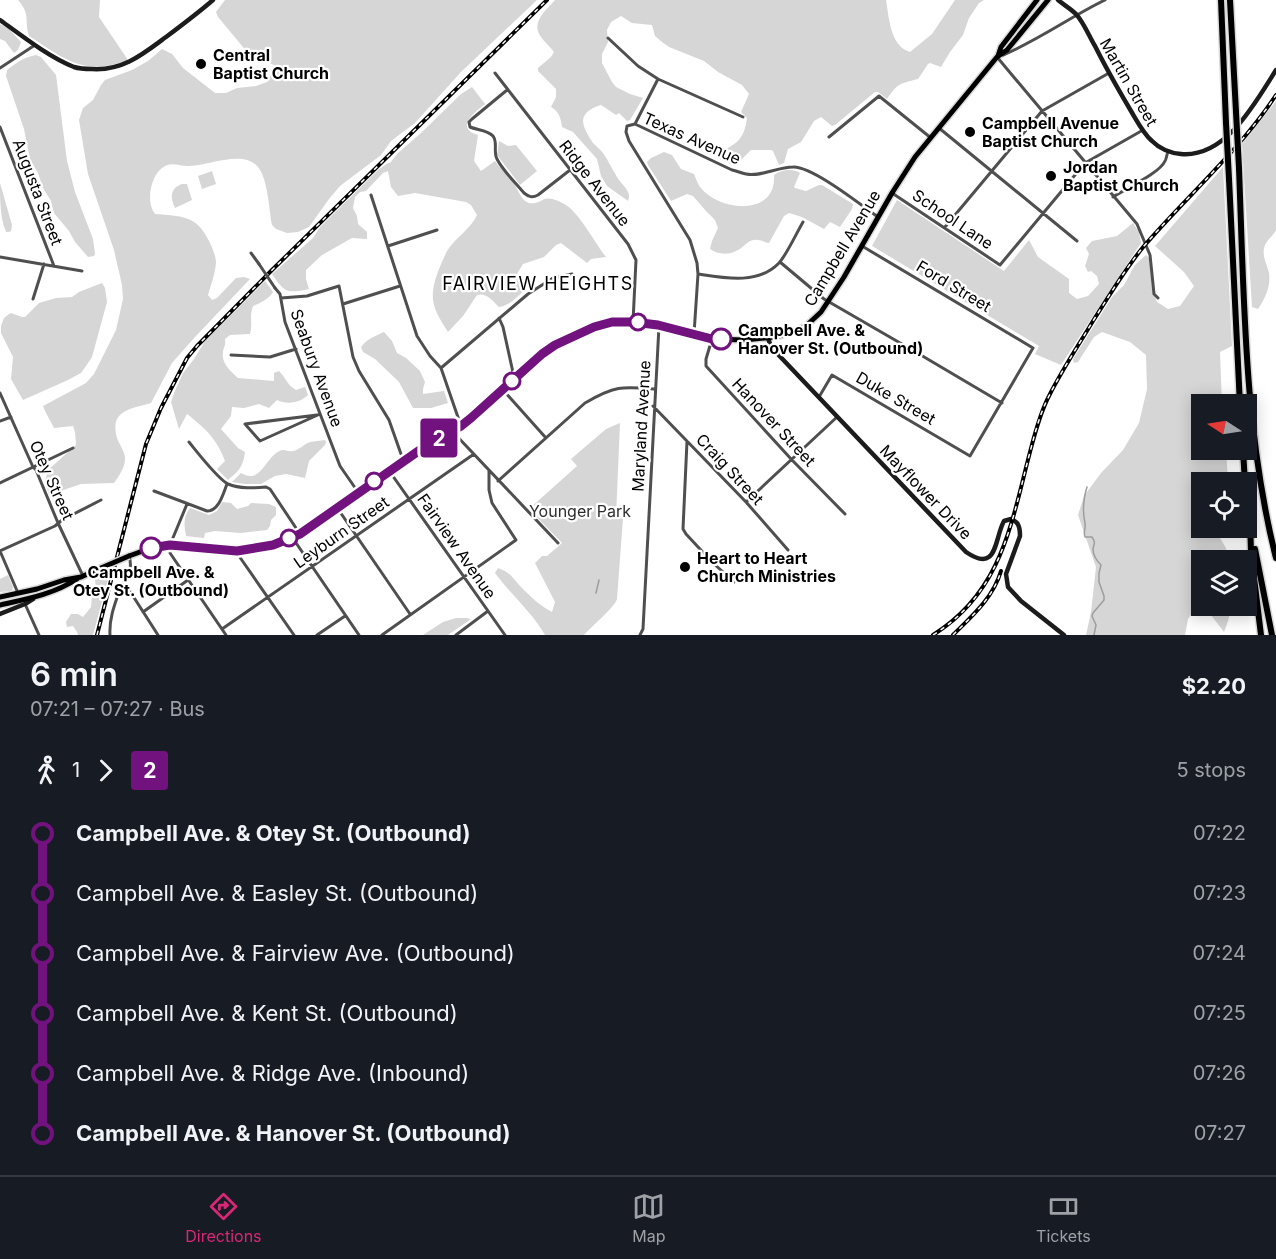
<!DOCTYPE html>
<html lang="en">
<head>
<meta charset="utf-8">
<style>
  :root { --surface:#171b24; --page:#20242c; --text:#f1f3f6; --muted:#9ea1a6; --line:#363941; --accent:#db2777 }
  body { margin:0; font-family:Inter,sans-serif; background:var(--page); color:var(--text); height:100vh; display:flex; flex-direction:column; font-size:22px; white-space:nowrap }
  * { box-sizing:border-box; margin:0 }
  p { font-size:20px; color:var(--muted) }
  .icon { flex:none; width:33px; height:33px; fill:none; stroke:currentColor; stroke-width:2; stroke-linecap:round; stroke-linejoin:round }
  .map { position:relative; height:635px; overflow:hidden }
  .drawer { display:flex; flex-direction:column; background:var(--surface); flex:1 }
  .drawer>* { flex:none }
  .badge { padding:0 12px; border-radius:4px; font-size:21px; line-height:39px }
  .needle { width:39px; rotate:282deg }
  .controls { position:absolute; left:1191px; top:394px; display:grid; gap:12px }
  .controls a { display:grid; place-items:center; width:66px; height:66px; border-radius:0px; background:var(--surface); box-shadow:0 3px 15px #0003; font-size:30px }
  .map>.badge { position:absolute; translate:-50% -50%; box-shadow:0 0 0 3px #fff }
  .legs { display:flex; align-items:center; gap:9px; height:66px; padding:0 30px; font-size:20px }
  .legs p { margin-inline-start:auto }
  .summary { display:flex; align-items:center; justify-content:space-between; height:102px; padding:0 30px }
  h1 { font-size:33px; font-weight:600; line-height:45px }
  ul { padding:0 30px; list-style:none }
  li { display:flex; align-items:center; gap:21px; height:60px; font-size:22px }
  li i { display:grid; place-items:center; width:9px; height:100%; margin:0 8px; background:currentColor }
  li i::after { content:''; width:15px; height:15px; margin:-8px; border:4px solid; border-radius:50%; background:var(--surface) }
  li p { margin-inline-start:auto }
  li:first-child i { background:linear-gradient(#0000 50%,currentColor 0) }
  li:last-child i { background:linear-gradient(currentColor 50%,#0000 0) }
  .dock { display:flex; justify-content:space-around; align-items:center; height:84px; border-top:2px solid var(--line); background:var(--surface); font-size:16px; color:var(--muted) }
  .dock a { display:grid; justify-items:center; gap:3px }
  .dock .on { color:var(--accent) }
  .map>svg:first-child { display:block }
</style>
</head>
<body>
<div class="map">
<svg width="1276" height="635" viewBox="0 0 1276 635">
  <rect width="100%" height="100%" fill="#fff"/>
  <path fill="#d6d6d6" d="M18,0H100L99,17L128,60C85,77 64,59 29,36C24,20 31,15 18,0Z
    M225,0H537L461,72L415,123L391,141L381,155L340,186L329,199L309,227L298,232L287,233L276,229L272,225C269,210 268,179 258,167C243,149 208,166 188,166C181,166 172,162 165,166C151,173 145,202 155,214C180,216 197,215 209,241C212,247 216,256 216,263C215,274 211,285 208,295L212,300L217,298L236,278L244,277L250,279L195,337L172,363L151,403C131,409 109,410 117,438C119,444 124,450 125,457C126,466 119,476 114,483L81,484L49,495L45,482L48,470L76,445L75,432L73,426L54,428C50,420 46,414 43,406L86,383L94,374L116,330L123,299L122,285L114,250L88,174L79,120L83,108L93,100L101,85L105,80L132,70L148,61L162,49L172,54L183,68L215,93H226L237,88L256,86L267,82L276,66L248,53L218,17L216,12Z
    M555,0H886C889,17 890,46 910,52L932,34L955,0H984L979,3L969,18L963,35L950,52L941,67L930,63L928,64L918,79C899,84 898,83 887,99L878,92H875L835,125L832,126L821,117L814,121L801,142L788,149L784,163L779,165L773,151L771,150H751L735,166L717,158L716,154C736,144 744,141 747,118L741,112L749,94L742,85L718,72L704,61L669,47L662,42L655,36L652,25L632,23L621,16L611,22L607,30L608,42L602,54V63L612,82L616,87L630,94L643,98L630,120L627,121L619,113L616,115L601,105C576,113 581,125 593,143C596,146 600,149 603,153C608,160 612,169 617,177C620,182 626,187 628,192C630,197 629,197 628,201L607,186L601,176L597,159L573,132L562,127C561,119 559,111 551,107L556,97V89L538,71V68L551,57L554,52C550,46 545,43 541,37C530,23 546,10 555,0Z
    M0,24L9,29L21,42L18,50L14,53L5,41L0,39Z
    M36,55L41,57L56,75L67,161L75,192L93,239L95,254L94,256L88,257L75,242L69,231L54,213L51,201L43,188L38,173L30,159L24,129L6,76L7,70C16,63 24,57 36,55Z
    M472,87L485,104C475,112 454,128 478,135L474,161L481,171L495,161C500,169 508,174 513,182C519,190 522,206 535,203C537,203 543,200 544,199C551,197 559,201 566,205C579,213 595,243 606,257L591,259L587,263L561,243L556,245L544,257L523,264L517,274L521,284L528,287C519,295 510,306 499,307C493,301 486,292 477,295L463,316L448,332C432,307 428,298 439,269C442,262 445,254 449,248C458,236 471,228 477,215L471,205L466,202L415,193L398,196L391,187L388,171L383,173L366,191L360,192L355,197L353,208L357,216L358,224L367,232V239L352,238L322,255L306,270V279L309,289C287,294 284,292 272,274L313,238L320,227L378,170L388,163H390L398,153L421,133L461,94Z
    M1276,101V230C1273,236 1267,240 1265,245C1261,256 1267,263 1269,273C1271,287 1265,298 1258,309L1252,307L1242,144Z
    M499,141L508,146L516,145L537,171L520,185L497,155Z
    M664,152L672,155L681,169L694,174C696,178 697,183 700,187C719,212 777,217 774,175C782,170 792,168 800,173L794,187L795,188L806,191L819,185H822L853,204L852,209L840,227L830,222L824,229L802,217L789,213L784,216L769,243C764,242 759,239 754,240C747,241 744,247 738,250C730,255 718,255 710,249L712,241L718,228L715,220L706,211L693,196L687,194L671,201L648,165L647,162L651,158Z
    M1223,167L1232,346L1220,352L1222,405H1202V450H1226L1228,480L1227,483H1202V528H1216L1217,533L1226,548L1227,561H1202L1201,603L1200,602L1188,619L1185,635H1086L1091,612L1096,567L1078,515L1084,496L1101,473L1123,450L1139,423L1147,389L1146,355L1130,342L1102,332L1094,337L1078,362L1074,363L1073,359L1112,297L1124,285L1135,265L1146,255L1149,258L1152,289L1157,302L1168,309L1180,306L1194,286L1184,272L1155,246Z
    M212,171L216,184L202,189L198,176Z
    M0,183L12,225L11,231L9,232H6C0,218 0,199 0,183Z
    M182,184H187L192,200L175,208C170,198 170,188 182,184Z
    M897,200L1004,271L1029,240L1038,257L1069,279V293L1077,299L1088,296L1099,284L1097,276L1091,271L1088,272L1085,266L1089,254L1086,248L1092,241L1117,236L1133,223L1139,232L1141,243L1061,365L1035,354L1039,346L872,246Z
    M265,281L273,292C269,299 260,303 253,306C249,317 253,323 250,334L230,335L225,339C226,347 223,347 223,353C221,363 231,372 238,378L274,381V373L279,371C287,379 287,385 296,390L305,387L308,395C300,403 287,405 277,400L269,408L259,404L244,408L232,407L231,416L221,429L238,448L245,452C243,467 239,471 228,480L217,469L225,461C217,439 205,428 187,414L179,429L171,402L174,393L183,373L194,359L205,341Z
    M102,283L105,288L107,302L92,357L86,366L81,373L68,380L23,400L11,379L13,357L1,333V326L4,318L9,314L11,313L22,317H25L39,303L56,298L72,297L79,292Z
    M384,332L392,341L397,353L406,358L420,371L425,382L423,389V394L444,391L448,403L431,408H413L399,382L375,359L363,352L361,347C367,339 375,336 384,332Z
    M620,423L616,517L623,518L617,599C615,607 592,626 584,635H545C532,612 511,595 495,573L498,568C511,573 511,576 521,587C530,596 540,606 552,612L555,602L535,563L542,556H547L562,543L529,509L577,466L571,459L606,429Z
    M325,440L326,442L325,445L309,461L305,478L286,474L275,476L261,484H245L232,482L241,473C262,486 266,453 283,450C286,450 290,452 293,451C299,450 304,444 310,442C315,441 320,441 325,440Z
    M222,502L231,503L237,509L248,506L251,503L269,504L276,507V515L271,520L270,526L267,530L241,533L215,531L205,533L204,538L186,536C184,526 183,517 190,508L209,515L217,511Z
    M110,572L93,635H78L77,632L73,626L67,627L66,622L71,614H78L83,617L91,607L92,596L96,590L95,580Z
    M8,575L13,587L12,591L0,592V579Z
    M1204,606H1232L1228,621L1224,632Z
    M456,618H466L471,619L448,635H423L443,622Z"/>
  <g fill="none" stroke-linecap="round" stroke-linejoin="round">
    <path stroke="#9d9d9d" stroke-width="1.5" d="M1087,487C1083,500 1082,510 1085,523C1086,528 1083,532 1085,537H1092C1096,543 1094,543 1093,549C1093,555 1097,561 1101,565L1099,573V582L1104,596V600L1093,613L1092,616L1096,625L1094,635
      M596,593L599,580"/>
    <defs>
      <path id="primary" d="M998,56L1001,47L1037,0
        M129,556L151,548L170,545L237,551L273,545L300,534L427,445L461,426L471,418L542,354L555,345L594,327L612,322H633L659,325L712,339L744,340L775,337L790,333L806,326L821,312L844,277L892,193L915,157L997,57L1007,50L1048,0
        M0,597L37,589L64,580L81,577L101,568
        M0,605C27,599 54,594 77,579"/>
      <path id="highway" d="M1221,0L1226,123
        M1230,0L1236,112
        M1239,168C1244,298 1244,431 1276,558
        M1229,179L1240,405
        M1243,450L1245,483
        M1246,493L1250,519L1251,553L1261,635
        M1255,549L1272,635"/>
    </defs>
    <use href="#primary" stroke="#dbdbdb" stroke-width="8"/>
    <use href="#highway" stroke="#dbdbdb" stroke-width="9"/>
    <path stroke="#4f4f4f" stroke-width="3" d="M608,38L638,66L658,79L743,117
      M1003,55C1039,40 1070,17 1105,0
      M997,57L1137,224L1150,255L1154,294L1158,298
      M0,68L35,45
      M495,73L628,244L636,260L633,322
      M507,90L472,119L469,122L470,127C477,130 488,130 493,136C498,142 493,152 497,159C503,171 515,182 524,193C529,197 532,198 538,195L570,170
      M635,124L658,79
      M0,127L54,266
      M939,128L1077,241
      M829,137L879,96L931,138
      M892,193L1000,265L1085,163L1143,130
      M371,195L417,336L430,356L441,368L461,426
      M1113,197C1125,189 1160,173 1165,161C1166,161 1167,153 1168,152
      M945,227L1042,111L1109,73
      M388,246L437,230
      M251,253L259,264
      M0,257L82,271
      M780,262L824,299L914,351L1002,403
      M698,274C724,278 758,285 779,263C787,254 796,234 803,222
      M275,288L280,294L285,322L340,466L358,492
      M281,298L307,296L339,286L353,357L359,371L389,420L401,454L405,460
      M33,299L44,264
      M343,304L400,286
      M499,318L503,327L514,377
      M694,334L698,274L697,263L690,240L629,141L626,132L627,126L635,124L732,170C737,171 741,173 746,174C762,177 777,167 793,167C812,166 861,205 878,217
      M712,339L706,359V366L792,460L845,514
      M231,355L270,357L296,349
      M441,368L528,294L553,278L572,274
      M503,390L546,438
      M0,393L33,467L36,470L58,523L83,576
      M819,397L832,375L970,456L1033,348L862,246
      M653,406L746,502L788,550
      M0,421L11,417
      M245,424L260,441L320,414
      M245,424L317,415
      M452,431L558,543
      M687,441L683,529L686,534L712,562L734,582
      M189,442C198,453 217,478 228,484C240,489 254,488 266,487L270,489L300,534
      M390,472L505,635
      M498,481L585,403C614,386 622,386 654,389
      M0,483L73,448
      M154,491L207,511C219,511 223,494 227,484
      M746,502L837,417
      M187,504L170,545V553L226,635
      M338,509L410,614
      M292,537L359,635
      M0,551L55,526L62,520L101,500
      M0,551L18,593
      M237,551L239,556L294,635
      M124,582L158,635
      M25,604L39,635
      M143,612L188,580
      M222,629L474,454
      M110,635C109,620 114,606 119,592C125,578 134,572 129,556
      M317,635L345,616
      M382,635L516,540L492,503L489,490V471
      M456,635L488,611
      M640,635L643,629L659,326"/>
    <path stroke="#1c1c1c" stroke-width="4.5" d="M1058,0C1064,5 1071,9 1076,14C1084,23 1089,36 1095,46C1106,68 1118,89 1131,111C1137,121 1143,133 1152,141C1160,149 1170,153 1181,154C1226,158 1255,103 1276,70
      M0,20C22,36 49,57 74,67C80,69 86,69 92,69C123,71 143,54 166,37C182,25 198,13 213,0
      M768,338L771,347L966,552C998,574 994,539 1004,521L1011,519C1019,522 1020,528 1020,536L1006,574L1008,587L1021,601L1064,635
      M0,614L25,604L33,599"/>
    <use href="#primary" stroke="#000" stroke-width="5"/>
    <use href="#highway" stroke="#000" stroke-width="6"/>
    <defs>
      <path id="rail" d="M97,635L146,444L161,408L187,358L197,346L271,271L547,0
        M933,635C1002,592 1011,524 1030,452C1035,433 1040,413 1049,396C1062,370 1078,346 1093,321C1109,296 1125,269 1144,246C1188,195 1239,151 1276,95
        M953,635C972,616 993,598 1001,571"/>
    </defs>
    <use href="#rail" stroke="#000" stroke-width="4"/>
    <use href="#rail" stroke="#fff" stroke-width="1.5" stroke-dasharray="4.5" stroke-linecap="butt"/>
    <defs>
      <path id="primary-bridge" d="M101,568L129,556"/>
      <path id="highway-bridge" d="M1236,112L1239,168
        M1226,123L1229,179"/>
    </defs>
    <use href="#primary-bridge" stroke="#dbdbdb" stroke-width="8" stroke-linecap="butt"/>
    <use href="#highway-bridge" stroke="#dbdbdb" stroke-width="9" stroke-linecap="butt"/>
    <path stroke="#4f4f4f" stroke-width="3" d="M259,264L275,288"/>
    <use href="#primary-bridge" stroke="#000" stroke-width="5"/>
    <use href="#highway-bridge" stroke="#000" stroke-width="6"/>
  </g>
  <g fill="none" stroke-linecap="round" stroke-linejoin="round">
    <defs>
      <path id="line-1" d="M151,548L170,545L237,551L273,545L300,534L427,445L461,426L471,418L542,354L555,345L594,327L612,322H633L658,325L712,339H721"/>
    </defs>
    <use href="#line-1" stroke="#fff" stroke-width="14"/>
    <use href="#line-1" stroke="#72127e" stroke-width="9"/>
  </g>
  <g fill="#000" stroke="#fff" stroke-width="2">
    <circle cx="201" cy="64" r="6"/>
    <circle cx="970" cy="132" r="6"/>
    <circle cx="1051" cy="176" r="6"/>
    <circle cx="685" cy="567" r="6"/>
  </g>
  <g fill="#fff" stroke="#72127e" stroke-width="3">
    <circle cx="638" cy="322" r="8"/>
    <circle cx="721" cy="339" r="10"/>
    <circle cx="512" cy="381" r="8"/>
    <circle cx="374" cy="481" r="8"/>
    <circle cx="289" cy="538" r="8"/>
    <circle cx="151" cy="548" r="10"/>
  </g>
  <g text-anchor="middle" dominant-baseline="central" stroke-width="4.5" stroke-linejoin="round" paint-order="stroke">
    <g font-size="16" font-weight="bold" fill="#000" stroke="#fff" text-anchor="start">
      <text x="213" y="55">Central<tspan x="213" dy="18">Baptist Church</tspan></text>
      <text x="982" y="123">Campbell Avenue<tspan x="982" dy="18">Baptist Church</tspan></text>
      <text x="1063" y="167">Jordan<tspan x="1063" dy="18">Baptist Church</tspan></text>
      <text x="697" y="558">Heart to Heart<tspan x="697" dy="18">Church Ministries</tspan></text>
    </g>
    <g font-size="16" fill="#000" stroke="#fff">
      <text transform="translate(1129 82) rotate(60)">Martin Street</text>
      <text transform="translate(692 138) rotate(24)">Texas Avenue</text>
      <text transform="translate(595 183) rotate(52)">Ridge Avenue</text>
      <text transform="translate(38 192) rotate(69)">Augusta Street</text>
      <text transform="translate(953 219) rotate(34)">School Lane</text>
      <text transform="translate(842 248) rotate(-59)">Campbell Avenue</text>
      <text transform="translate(954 286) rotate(31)">Ford Street</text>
      <text transform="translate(317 368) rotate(70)">Seabury Avenue</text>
      <text transform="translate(896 398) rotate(30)">Duke Street</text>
      <text transform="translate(774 422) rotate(47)">Hanover Street</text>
      <text transform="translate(641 426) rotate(-87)">Maryland Avenue</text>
      <text transform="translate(730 469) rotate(47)">Craig Street</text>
      <text transform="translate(52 480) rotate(66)">Otey Street</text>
      <text transform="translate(926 492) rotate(46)">Mayflower Drive</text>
      <text transform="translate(341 532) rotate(-35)">Leyburn Street</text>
      <text transform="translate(457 546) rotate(55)">Fairview Avenue</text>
    </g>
    <g font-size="16" font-weight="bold" fill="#000" stroke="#fff" text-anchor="start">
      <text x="738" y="330">Campbell Ave. &amp;<tspan x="738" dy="18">Hanover St. (Outbound)</tspan></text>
      <text x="151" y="572" text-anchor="middle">Campbell Ave. &amp;<tspan x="151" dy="18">Otey St. (Outbound)</tspan></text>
    </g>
    <g font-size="16" fill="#2d2d2d" stroke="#fff">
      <text x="580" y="511">Younger Park</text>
    </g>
    <g font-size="18" letter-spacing="1.5" fill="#000" stroke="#fff">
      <text x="538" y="283">FAIRVIEW HEIGHTS</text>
    </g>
  </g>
</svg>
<div class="controls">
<a><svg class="needle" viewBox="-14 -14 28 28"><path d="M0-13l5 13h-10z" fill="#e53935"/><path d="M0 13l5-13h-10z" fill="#9ea1a6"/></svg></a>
<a><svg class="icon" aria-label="locate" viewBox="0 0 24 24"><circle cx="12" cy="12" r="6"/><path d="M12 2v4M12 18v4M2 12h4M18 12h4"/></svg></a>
<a><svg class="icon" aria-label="layers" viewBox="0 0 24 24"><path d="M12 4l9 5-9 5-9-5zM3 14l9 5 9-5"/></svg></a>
</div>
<b class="badge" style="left:439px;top:438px;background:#72127e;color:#fff">2</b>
</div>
<section class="drawer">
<div class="summary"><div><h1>6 min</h1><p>07:21 – 07:27 · Bus</p></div><b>$2.20</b></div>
<div class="legs"><svg class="icon" aria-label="walk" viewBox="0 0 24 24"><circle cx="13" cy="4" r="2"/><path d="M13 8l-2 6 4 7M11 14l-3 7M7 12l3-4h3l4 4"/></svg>1<svg class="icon" aria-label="forward" viewBox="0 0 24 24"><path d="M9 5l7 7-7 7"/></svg><b class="badge" style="background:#72127e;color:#fff">2</b><p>5 stops</p></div>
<ul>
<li><i style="color:#72127e"></i><b>Campbell Ave. &amp; Otey St. (Outbound)</b><p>07:22</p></li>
<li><i style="color:#72127e"></i><span>Campbell Ave. &amp; Easley St. (Outbound)</span><p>07:23</p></li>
<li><i style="color:#72127e"></i><span>Campbell Ave. &amp; Fairview Ave. (Outbound)</span><p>07:24</p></li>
<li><i style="color:#72127e"></i><span>Campbell Ave. &amp; Kent St. (Outbound)</span><p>07:25</p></li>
<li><i style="color:#72127e"></i><span>Campbell Ave. &amp; Ridge Ave. (Inbound)</span><p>07:26</p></li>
<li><i style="color:#72127e"></i><b>Campbell Ave. &amp; Hanover St. (Outbound)</b><p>07:27</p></li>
</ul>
</section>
<nav class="dock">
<a class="on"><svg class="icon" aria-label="directions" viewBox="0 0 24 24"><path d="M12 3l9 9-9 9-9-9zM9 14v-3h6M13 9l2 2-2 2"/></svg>Directions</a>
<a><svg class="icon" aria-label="map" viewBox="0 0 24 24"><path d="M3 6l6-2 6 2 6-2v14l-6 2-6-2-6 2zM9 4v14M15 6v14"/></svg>Map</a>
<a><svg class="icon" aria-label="tickets" viewBox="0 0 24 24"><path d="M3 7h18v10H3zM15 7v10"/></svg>Tickets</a>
</nav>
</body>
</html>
